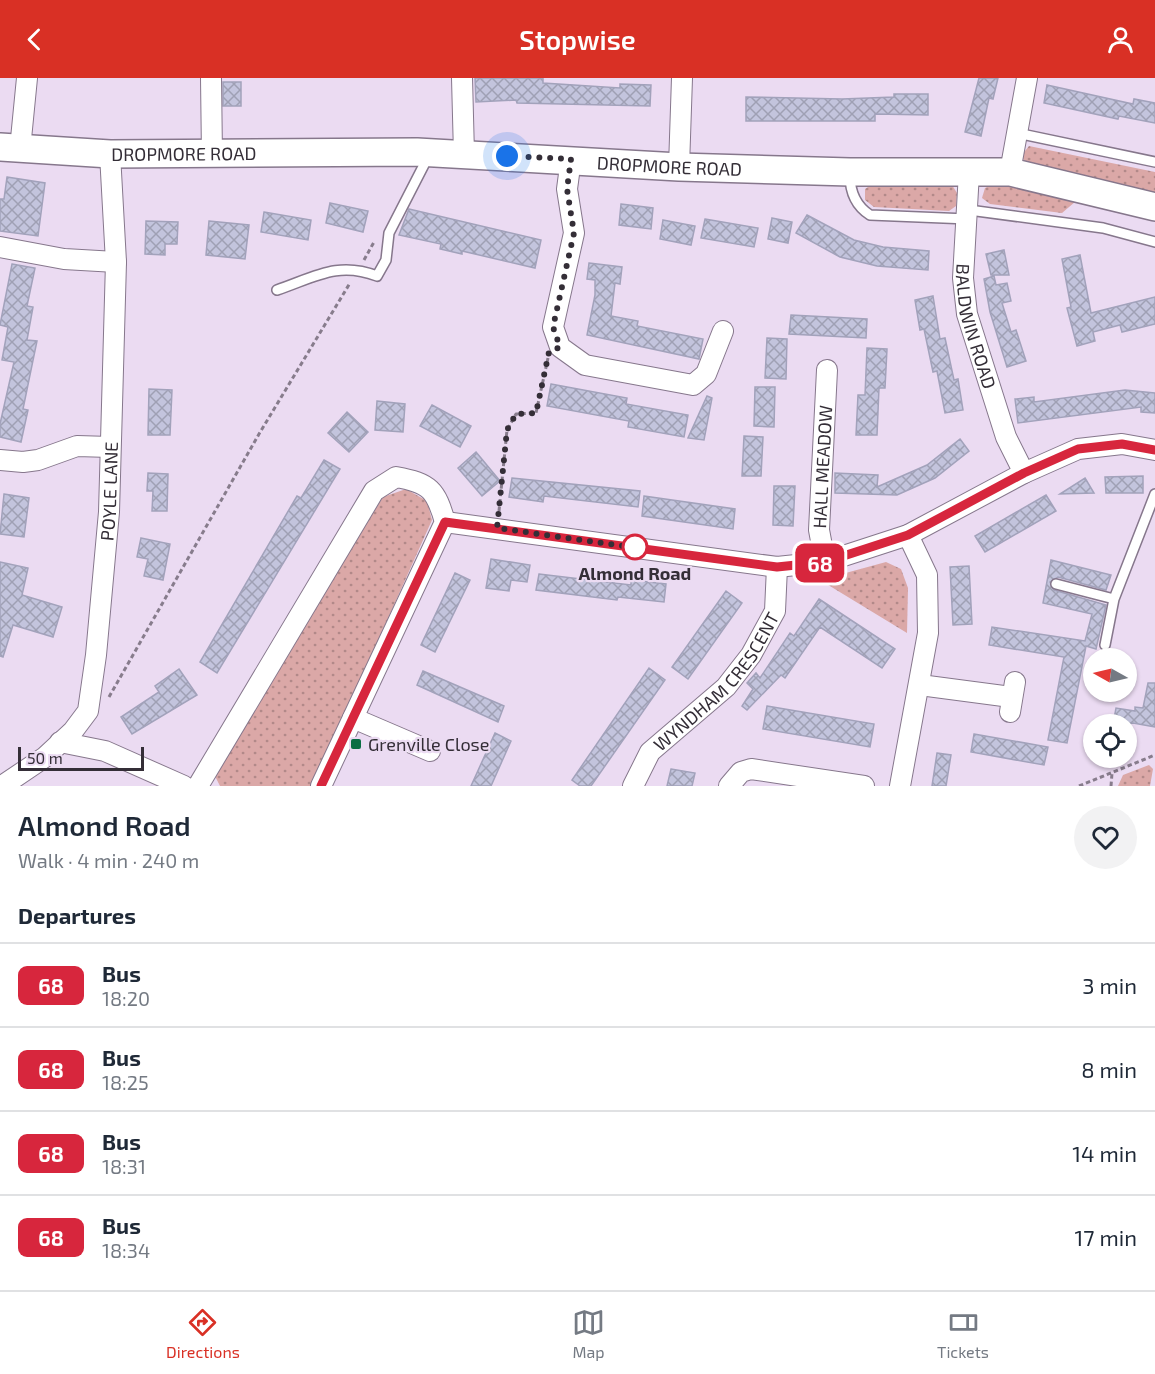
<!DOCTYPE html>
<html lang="en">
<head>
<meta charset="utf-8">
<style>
  :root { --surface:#fff; --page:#f2f2f3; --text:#1f2937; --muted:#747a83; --line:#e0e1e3; --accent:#d93025 }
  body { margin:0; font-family:"Exo 2",sans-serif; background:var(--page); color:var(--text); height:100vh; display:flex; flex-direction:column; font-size:22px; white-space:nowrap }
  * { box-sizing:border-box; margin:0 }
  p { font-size:20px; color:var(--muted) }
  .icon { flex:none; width:33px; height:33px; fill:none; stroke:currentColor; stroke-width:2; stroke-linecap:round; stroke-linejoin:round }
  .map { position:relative; height:708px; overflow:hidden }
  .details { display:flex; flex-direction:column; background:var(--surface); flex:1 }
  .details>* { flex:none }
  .badge { padding:0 12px; border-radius:9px; font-size:21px; line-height:39px }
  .needle { width:39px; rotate:278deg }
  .tools { position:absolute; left:1083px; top:570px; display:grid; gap:12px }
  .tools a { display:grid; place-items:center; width:54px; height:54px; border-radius:50%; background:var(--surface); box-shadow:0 2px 4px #0004; font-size:30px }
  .scale { position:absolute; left:18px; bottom:15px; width:126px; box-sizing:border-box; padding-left:6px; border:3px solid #342e37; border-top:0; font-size:16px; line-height:21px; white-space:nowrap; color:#342e37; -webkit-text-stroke:4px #ebdbf2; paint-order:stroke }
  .you { position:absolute; width:30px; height:30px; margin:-15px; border:4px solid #fff; border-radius:50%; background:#1a73e8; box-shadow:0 0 0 9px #1a73e833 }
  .map>.badge { position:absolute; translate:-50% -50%; box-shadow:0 0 0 3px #fff }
  h2 { padding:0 18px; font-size:22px; line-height:54px }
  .round { display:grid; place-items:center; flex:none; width:63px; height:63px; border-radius:32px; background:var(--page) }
  .summary { display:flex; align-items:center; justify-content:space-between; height:102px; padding:0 18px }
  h1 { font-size:28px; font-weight:600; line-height:45px }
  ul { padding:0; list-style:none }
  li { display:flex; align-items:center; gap:18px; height:84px; padding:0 18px; border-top:2px solid var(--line) }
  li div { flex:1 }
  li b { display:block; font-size:22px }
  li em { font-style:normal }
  li .badge { min-width:66px; font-weight:700; text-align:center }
  header { display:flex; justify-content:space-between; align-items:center; height:78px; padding:0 18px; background:var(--accent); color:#fff; font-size:27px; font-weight:600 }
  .menu { display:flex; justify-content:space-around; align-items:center; height:84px; border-top:2px solid var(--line); background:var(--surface); font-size:16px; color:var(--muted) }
  .menu a { display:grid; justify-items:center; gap:3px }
  .menu .active { color:var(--accent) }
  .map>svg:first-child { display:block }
</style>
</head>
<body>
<header><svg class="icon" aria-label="back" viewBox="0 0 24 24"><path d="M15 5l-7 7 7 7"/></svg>Stopwise<svg class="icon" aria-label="person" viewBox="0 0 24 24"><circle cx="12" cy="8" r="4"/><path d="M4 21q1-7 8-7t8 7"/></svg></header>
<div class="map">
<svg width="1155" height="708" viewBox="0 0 1155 708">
  <defs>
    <pattern id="grass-dots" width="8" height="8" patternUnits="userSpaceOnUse" patternTransform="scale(1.5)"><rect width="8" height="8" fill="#dba8a7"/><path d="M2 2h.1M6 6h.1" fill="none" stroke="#b28989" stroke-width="1.8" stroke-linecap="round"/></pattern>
    <pattern id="building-cross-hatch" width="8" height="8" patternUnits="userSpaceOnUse" patternTransform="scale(1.5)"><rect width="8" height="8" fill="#c3c4dd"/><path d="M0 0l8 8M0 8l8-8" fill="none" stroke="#9fa0b4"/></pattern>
  </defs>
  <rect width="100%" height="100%" fill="#ebdbf2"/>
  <path fill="url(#grass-dots)" d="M1029,68L1155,94V116L1028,87L1021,78Z
    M874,105L952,107L957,115L956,128L949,133L874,129L865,122V111Z
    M995,105L1082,118L1062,135L990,126L982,120L985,110Z
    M406,411L427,423L432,442L313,708H220L213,694L383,419Z
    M886,484L901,491L908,510L907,555L820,502Z
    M1149,687L1153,691L1150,708H1118L1123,697Z"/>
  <path fill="url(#building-cross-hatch)" stroke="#a2a2bb" stroke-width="1.5" d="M475,0H543V5L620,10V6L651,7L650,28L517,25L516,22L476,24Z
    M979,0H998L993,21L989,20L981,58L965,54Z
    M223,4H241V28H223Z
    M1047,7L1133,26L1134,21L1155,25V45L1119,38L1118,41L1044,25Z
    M894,16H928V37L875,36V43H746V19L842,21L894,19Z
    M7,99L45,105L38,158L0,153V121H4Z
    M330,125L368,133L363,154L326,145Z
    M621,126L653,130L651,151L619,147Z
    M409,131L541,162L535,190L462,173V176L440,171L441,166L399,157Z
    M264,134L311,142L308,162L261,154Z
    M807,137L854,162L883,169L929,173L928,192L877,188L840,179L796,155Z
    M772,140L792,144L788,165L768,161Z
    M705,141L758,150L754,169L701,160Z
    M663,142L695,148L691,167L660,161Z
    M146,143L178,144L177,166H165V177L145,176Z
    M209,143L249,147L245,181L206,177Z
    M1004,172L1009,197H991L986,176Z
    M1080,177L1091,235L1155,219V246L1122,254L1120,247L1093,254L1095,263L1077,268L1067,230L1071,229L1062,181Z
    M589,185L622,189L620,206L615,205L611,238L638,243L637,248L703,261L699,281L587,257L595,217V202L587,201Z
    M12,186L35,190L27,228L33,229L27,262L37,263L23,331L28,332L21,364L0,359V346L14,284L2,282L8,249L0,247Z
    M994,198L996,207L1007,205L1011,223L1002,225L1011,254L1016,252L1026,283L1007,289L990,234L984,201Z
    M933,218L940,261L945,260L954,302L958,301L963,332L945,335L937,293L933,294L924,251L920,252L915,222Z
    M791,237L867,241L866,260L789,256Z
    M767,260L787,261L786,301L765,300Z
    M867,270L887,271L885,310H879L877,357H856L858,317H865Z
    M551,306L627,320L626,326L688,337L684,359L628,349L629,343L547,328Z
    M755,309H775L774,349L754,348Z
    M149,311L172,312L170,357H148Z
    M1125,312L1155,315V335L1141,334V329L1018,345L1015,321L1034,319V324Z
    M707,318L712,320L704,362L688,360Z
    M377,323L405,326L403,354L375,352Z
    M432,327L471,348L460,369L420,348Z
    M347,334L368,354L349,374L328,355Z
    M744,358L763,359L761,398H742Z
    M960,361L969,373L935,400L897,417L835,415V395L878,397L877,409L927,387Z
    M476,374L500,403L482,418L458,390Z
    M324,382L340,391L217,595L200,584L297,418L301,420Z
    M148,395L168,396L167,433H152L153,413H147Z
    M1143,398V415H1106L1105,399Z
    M512,400L640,413L638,429L544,418L543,424L509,419Z
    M1085,400L1094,415L1060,416Z
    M774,408H795L793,448L773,447Z
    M4,416L29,420L24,459L0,456Z
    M1046,417L1056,433L985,474L975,458Z
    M644,418L735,431L733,451L642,438Z
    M141,460L170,466L163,502L144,498L148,481L137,479Z
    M491,481L530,487L527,504L511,502L509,513L486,510Z
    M1051,482L1111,497L1106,512L1058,499L1050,504L1054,512L1106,527L1096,571L1086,568L1067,665L1048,662L1064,579L989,567L992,549L1085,563L1092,536L1043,525Z
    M0,484L28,490L22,517L62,529L53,559L13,547L3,579L0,578Z
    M969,488L972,546L953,547L950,489Z
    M455,495L470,502L435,574L421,567Z
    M539,496L631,507V502L666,506L664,524L618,519L617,522L536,512Z
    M726,513L742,525L688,601L672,589Z
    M819,521L895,571L882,590L820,549L785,600L781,597L747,632L742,628L753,611L747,605L756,595L760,600L790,555L794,558Z
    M649,590L665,602L591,708H580L572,702Z
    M179,591L197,617L132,656L121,639L159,614L155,608Z
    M423,593L504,628L498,644L417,607Z
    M1148,605H1155V649L1133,645L1113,646L1116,630L1135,633V629L1143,630Z
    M767,628L874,646L870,669L763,651Z
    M495,655L511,663L491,708H471Z
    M974,656L1048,669L1044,687L971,674Z
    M937,675L951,677L946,708H932Z
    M671,691L695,695L692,708H667Z"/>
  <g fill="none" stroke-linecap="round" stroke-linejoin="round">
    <defs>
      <path id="lane" d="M1017,55L1155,84
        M850,97C850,113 856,128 870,137L968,141
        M969,132L1103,150L1155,164
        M277,212C315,199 338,183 377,198L386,182L389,155L428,79
        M1056,506L1114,521
        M1105,567L1114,521L1155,416"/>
      <g id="street">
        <path d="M211,0L212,77"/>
        <path d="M462,0L464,76"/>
        <path d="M20,71L27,0"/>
        <path d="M571,81L567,111L574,155L553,249L560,269L585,287L693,307L706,296L723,253"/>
        <path d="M679,89L682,0"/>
        <path id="s1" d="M969,94L963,200L967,236L1006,359L1024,395"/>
        <path d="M1010,94L1027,0"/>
        <path d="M0,169L64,181L116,184"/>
        <path d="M0,382L23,384L38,382L77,368L110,369"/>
        <path d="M445,444L777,489L825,484L908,457L1024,395L1078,371L1122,366L1155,372"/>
        <path id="s2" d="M825,484L819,452L827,292"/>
        <path d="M920,607L1011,619"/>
        <path d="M1010,634L1015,604"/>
        <path d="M353,640L430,673"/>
        <path d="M60,664L105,673L184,708"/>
        <path id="s3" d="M2,708L45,679L73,653L88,633L96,577L109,434L116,184L110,76"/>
        <path d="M198,708L374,413L396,399C430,405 436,412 445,444L321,708"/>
        <path id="s4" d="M633,708L650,674L726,609L751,577L775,533L777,489"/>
        <path d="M729,708L741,694L751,691L864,708"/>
        <path d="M900,708L928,555L927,497L908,457"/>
      </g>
      <g id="secondary">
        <path id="s5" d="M0,69L110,76L417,74L679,89L850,94H1010L1155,129"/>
      </g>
    </defs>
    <use href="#lane" stroke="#86778c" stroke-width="12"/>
    <use href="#street" stroke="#86778c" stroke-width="22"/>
    <use href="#secondary" stroke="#86778c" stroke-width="30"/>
    <path stroke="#877c8c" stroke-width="3" stroke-dasharray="4.5 3" stroke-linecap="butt" d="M364,182L374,164
      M499,433L507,352L516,336L536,335L548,280
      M109,619L259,356L350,205
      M1079,708L1155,677
      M1111,708L1112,695"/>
    <use href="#lane" stroke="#fff" stroke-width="9"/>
    <use href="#street" stroke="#fff" stroke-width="20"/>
    <use href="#secondary" stroke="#fff" stroke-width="27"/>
  </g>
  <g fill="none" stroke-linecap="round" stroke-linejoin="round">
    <defs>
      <path id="line" d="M321,708L445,444L777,489L825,484L908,457L1024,395L1078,371L1122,366L1155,372"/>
    </defs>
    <use href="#line" stroke="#fff" stroke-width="14"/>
    <use href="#line" stroke="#d7263d" stroke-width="9"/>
    <path stroke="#342e37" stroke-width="6" stroke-dasharray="0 10.8" d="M507,78L571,81L567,111L574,155L553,249L560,269L549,274L536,335L516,336L507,352L497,450L637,470L635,469"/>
  </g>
  <circle fill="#fff" stroke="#d7263d" stroke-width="3" cx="635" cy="469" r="12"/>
  <rect fill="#0b6e44" stroke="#ebdbf2" stroke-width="2" x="350" y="660" width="12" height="12" rx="3"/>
  <g text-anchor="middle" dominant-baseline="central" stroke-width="4.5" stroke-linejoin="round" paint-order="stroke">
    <g font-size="18" fill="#342e37" stroke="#ebdbf2">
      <text stroke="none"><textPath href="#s5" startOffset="184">DROPMORE ROAD</textPath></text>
      <text stroke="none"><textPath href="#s5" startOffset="670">DROPMORE ROAD</textPath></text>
      <text stroke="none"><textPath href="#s1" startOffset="156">BALDWIN ROAD</textPath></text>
      <text stroke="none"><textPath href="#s2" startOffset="96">HALL MEADOW</textPath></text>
      <text stroke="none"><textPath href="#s3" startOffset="336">POYLE LANE</textPath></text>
      <text stroke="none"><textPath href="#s4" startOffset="136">WYNDHAM CRESCENT</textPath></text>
    </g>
    <g font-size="18" font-weight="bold" fill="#342e37" stroke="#ebdbf2">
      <text x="635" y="495">Almond Road</text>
    </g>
    <g font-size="18" fill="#342e37" stroke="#ebdbf2" text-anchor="start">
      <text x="368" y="666">Grenville Close</text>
    </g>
  </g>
</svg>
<div class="tools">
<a><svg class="needle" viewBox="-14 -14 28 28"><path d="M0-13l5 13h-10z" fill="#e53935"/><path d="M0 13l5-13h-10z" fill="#747a83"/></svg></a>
<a><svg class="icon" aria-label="locate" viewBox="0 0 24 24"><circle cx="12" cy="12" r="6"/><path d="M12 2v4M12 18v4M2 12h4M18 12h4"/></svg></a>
</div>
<div class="scale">50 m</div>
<div class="you" style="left:507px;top:78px"></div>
<b class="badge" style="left:820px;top:485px;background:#d7263d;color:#fff">68</b>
</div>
<section class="details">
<div class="summary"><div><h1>Almond Road</h1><p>Walk · 4 min · 240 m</p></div><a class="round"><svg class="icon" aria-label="heart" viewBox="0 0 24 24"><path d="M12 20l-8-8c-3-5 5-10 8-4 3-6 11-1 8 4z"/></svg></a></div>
<h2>Departures</h2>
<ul>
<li><span class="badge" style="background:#d7263d;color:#fff">68</span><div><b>Bus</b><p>18:20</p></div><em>3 min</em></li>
<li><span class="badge" style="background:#d7263d;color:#fff">68</span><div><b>Bus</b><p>18:25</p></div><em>8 min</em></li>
<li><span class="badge" style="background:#d7263d;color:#fff">68</span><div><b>Bus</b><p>18:31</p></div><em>14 min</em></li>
<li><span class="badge" style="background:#d7263d;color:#fff">68</span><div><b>Bus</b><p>18:34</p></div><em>17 min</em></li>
</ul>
</section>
<nav class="menu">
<a class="active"><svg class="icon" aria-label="directions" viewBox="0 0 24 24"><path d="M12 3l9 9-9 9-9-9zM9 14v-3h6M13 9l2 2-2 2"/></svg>Directions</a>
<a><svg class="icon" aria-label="map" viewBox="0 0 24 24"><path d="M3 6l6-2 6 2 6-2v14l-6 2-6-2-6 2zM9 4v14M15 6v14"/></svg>Map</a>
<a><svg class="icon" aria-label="tickets" viewBox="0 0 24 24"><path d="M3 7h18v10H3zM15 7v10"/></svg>Tickets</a>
</nav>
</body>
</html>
